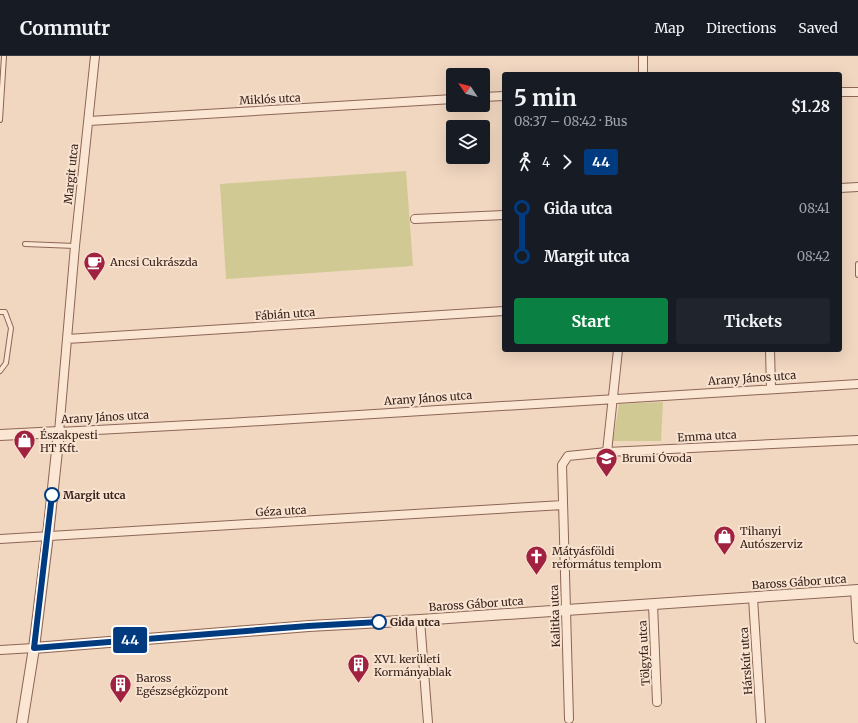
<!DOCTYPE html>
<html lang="en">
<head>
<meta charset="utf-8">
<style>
  :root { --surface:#171b24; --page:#20242c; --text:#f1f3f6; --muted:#9ea1a6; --line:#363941; --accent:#0b8043 }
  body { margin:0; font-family:Merriweather,serif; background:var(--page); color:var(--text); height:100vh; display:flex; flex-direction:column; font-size:15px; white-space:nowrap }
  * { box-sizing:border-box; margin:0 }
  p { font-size:13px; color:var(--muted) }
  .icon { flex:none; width:22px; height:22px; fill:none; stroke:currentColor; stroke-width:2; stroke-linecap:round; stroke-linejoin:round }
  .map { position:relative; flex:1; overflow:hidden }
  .panel { position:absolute; left:502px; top:16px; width:340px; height:280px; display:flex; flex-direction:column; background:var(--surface); border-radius:4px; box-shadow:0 4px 16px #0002 }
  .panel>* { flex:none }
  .badge { padding:0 8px; border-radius:3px; font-size:14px; line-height:26px }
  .needle { width:26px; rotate:305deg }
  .fabs { position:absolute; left:446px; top:12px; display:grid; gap:8px }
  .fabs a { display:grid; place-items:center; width:44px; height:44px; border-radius:4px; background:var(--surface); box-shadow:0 4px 16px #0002; font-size:20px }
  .map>.badge { position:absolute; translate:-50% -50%; box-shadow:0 0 0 2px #fff }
  .legs { display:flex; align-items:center; gap:6px; height:44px; padding:0 12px; font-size:13px }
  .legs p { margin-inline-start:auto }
  .summary { display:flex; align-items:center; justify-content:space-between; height:68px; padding:0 12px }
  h1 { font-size:22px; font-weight:700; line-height:30px }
  .primary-button { display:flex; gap:8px; margin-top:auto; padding:8px 12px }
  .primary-button a { flex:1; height:46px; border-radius:4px; background:var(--accent); color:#fff; font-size:16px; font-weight:700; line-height:46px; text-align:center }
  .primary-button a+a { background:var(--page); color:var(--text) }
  ul { padding:0 12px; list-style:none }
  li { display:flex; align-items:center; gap:14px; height:48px; font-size:15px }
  li i { display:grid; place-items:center; width:6px; height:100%; margin:0 5px; background:currentColor }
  li i::after { content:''; width:10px; height:10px; margin:-5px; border:3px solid; border-radius:50%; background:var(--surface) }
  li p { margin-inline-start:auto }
  li:first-child i { background:linear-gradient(#0000 50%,currentColor 0) }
  li:last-child i { background:linear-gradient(currentColor 50%,#0000 0) }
  header { display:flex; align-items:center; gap:24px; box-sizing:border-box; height:56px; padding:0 20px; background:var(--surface); border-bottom:1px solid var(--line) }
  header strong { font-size:19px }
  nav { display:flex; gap:22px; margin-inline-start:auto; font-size:14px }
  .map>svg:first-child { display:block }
</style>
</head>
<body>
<header>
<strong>Commutr</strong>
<nav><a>Map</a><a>Directions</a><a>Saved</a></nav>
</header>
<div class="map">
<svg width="858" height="667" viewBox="0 0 858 667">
  <rect width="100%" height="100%" fill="#f1d7c0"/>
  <path fill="#d0c993" d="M406,115L413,210L226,223L220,128Z
    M663,346L661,385H613L619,348Z"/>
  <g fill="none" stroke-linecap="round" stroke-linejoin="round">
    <defs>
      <path id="service" d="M0,64L4,0
        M25,188L75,190
        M858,208V219
        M0,256H5L11,272L6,307L0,315"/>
      <path id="minor" d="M95,0L75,190L59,376L228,367L858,328
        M643,18V0
        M840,36H858
        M483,41L504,40
        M89,65L453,43
        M840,132L858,131
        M415,163L504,159
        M67,283L504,255
        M770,294L771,333
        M607,396L618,294
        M0,483L563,449
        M855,534L858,583
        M753,542L761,667
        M653,548L657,646
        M420,564L428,667
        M0,594L34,592
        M569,663L562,409L568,400L607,396L858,384"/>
      <path id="tertiary" d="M0,379L59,376L48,479L34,592L22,667
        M34,592L309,570L420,564L858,534"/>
    </defs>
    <use href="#service" stroke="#8c6656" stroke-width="6"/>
    <use href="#minor" stroke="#8c6656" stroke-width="10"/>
    <use href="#tertiary" stroke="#8c6656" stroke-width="12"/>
    <use href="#service" stroke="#fbe6d4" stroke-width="4"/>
    <use href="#minor" stroke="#fbe6d4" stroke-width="8"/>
    <use href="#tertiary" stroke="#fbe6d4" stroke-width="10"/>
  </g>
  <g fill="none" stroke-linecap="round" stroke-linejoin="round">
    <defs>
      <path id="line-1" d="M52,439L34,592L308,570L379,566"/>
    </defs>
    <use href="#line-1" stroke="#fff" stroke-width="9"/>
    <use href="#line-1" stroke="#003b80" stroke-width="6"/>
  </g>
  <defs>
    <symbol id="cafe-pin" viewBox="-11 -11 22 30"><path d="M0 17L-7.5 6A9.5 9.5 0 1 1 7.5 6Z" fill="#a02140" stroke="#f8e3d0"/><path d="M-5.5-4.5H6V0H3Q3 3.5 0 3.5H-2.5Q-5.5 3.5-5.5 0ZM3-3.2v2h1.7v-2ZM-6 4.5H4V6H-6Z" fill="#fff"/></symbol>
    <symbol id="shop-pin" viewBox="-11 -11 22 30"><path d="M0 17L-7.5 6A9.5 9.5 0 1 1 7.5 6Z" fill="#a02140" stroke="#f8e3d0"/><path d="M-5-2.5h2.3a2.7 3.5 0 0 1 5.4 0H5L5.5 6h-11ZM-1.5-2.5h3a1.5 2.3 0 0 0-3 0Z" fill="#fff"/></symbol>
    <symbol id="school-pin" viewBox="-11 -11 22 30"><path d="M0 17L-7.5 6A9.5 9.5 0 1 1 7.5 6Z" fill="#a02140" stroke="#f8e3d0"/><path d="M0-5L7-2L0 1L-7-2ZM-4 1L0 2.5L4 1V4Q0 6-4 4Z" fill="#fff"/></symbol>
    <symbol id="church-pin" viewBox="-11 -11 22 30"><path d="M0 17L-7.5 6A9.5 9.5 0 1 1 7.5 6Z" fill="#a02140" stroke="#f8e3d0"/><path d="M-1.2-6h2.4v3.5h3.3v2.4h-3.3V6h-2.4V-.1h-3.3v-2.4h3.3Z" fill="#fff"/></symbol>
    <symbol id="building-pin" viewBox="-11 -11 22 30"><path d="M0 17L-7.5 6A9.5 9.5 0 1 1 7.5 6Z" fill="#a02140" stroke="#f8e3d0"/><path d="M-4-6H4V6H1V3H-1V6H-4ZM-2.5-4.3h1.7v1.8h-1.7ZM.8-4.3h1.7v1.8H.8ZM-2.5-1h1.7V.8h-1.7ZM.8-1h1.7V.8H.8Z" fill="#fff"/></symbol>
  </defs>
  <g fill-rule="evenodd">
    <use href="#cafe-pin" x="82" y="194" width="25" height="34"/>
    <use href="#shop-pin" x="12" y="372" width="25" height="34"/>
    <use href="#school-pin" x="594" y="390" width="25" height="34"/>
    <use href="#shop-pin" x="712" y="468" width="25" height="34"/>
    <use href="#church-pin" x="524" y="488" width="25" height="34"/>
    <use href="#building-pin" x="346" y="596" width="25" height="34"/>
    <use href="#building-pin" x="108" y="616" width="25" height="34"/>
  </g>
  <g fill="#fff" stroke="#003b80" stroke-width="2">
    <circle cx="52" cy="439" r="7"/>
    <circle cx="379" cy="566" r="7"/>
  </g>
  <g text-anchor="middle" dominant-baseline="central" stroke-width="4" stroke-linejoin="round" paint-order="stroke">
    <g font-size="11" fill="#3a231c" stroke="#f8e3d0">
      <text transform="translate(270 43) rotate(-3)">Miklós utca</text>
      <text transform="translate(71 118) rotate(-84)">Margit utca</text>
      <text transform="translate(285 258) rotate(-4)">Fábián utca</text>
      <text transform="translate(752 322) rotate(-4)">Arany János utca</text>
      <text transform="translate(428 342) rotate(-4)">Arany János utca</text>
      <text transform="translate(105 361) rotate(-3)">Arany János utca</text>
      <text transform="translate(707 380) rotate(-3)">Emma utca</text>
      <text transform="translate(281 455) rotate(-3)">Géza utca</text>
      <text transform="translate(799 526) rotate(-4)">Baross Gábor utca</text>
      <text transform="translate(476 548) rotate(-4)">Baross Gábor utca</text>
      <text transform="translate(555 560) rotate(-92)">Kalitka utca</text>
      <text transform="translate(644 597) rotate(-93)">Tölgyfa utca</text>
      <text transform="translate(746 605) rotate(-94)">Hárskút utca</text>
    </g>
    <g font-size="11" fill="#3a231c" stroke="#f8e3d0" text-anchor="start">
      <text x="110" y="206">Ancsi Cukrászda</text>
      <text x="40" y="379">Északpesti<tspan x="40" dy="13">HT Kft.</tspan></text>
      <text x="622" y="402">Brumi Óvoda</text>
      <text x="740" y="475">Tihanyi<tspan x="740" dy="13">Autószerviz</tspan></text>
      <text x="552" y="495">Mátyásföldi<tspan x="552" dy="13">református templom</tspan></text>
      <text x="374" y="603">XVI. kerületi<tspan x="374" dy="13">Kormányablak</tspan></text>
      <text x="136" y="622">Baross<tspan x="136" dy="13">Egészségközpont</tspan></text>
    </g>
    <g font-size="11" font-weight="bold" fill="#3a231c" stroke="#f8e3d0" text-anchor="start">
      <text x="63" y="439">Margit utca</text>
      <text x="390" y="566">Gida utca</text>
    </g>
  </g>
</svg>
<div class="fabs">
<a><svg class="needle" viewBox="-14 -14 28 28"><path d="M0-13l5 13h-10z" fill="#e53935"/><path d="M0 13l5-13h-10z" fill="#9ea1a6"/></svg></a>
<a><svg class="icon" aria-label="layers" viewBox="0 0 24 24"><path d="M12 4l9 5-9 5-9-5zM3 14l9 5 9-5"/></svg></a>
</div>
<b class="badge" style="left:130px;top:584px;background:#003b80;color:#fff">44</b>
<section class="panel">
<div class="summary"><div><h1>5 min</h1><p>08:37 – 08:42 · Bus</p></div><b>$1.28</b></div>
<div class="legs"><svg class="icon" aria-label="walk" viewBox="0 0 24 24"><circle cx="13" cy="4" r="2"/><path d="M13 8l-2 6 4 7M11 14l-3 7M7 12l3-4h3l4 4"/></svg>4<svg class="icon" aria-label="forward" viewBox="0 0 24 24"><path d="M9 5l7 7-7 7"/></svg><b class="badge" style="background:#003b80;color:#fff">44</b></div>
<ul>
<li><i style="color:#003b80"></i><b>Gida utca</b><p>08:41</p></li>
<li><i style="color:#003b80"></i><b>Margit utca</b><p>08:42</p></li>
</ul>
<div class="primary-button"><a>Start</a><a>Tickets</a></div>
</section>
</div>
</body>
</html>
